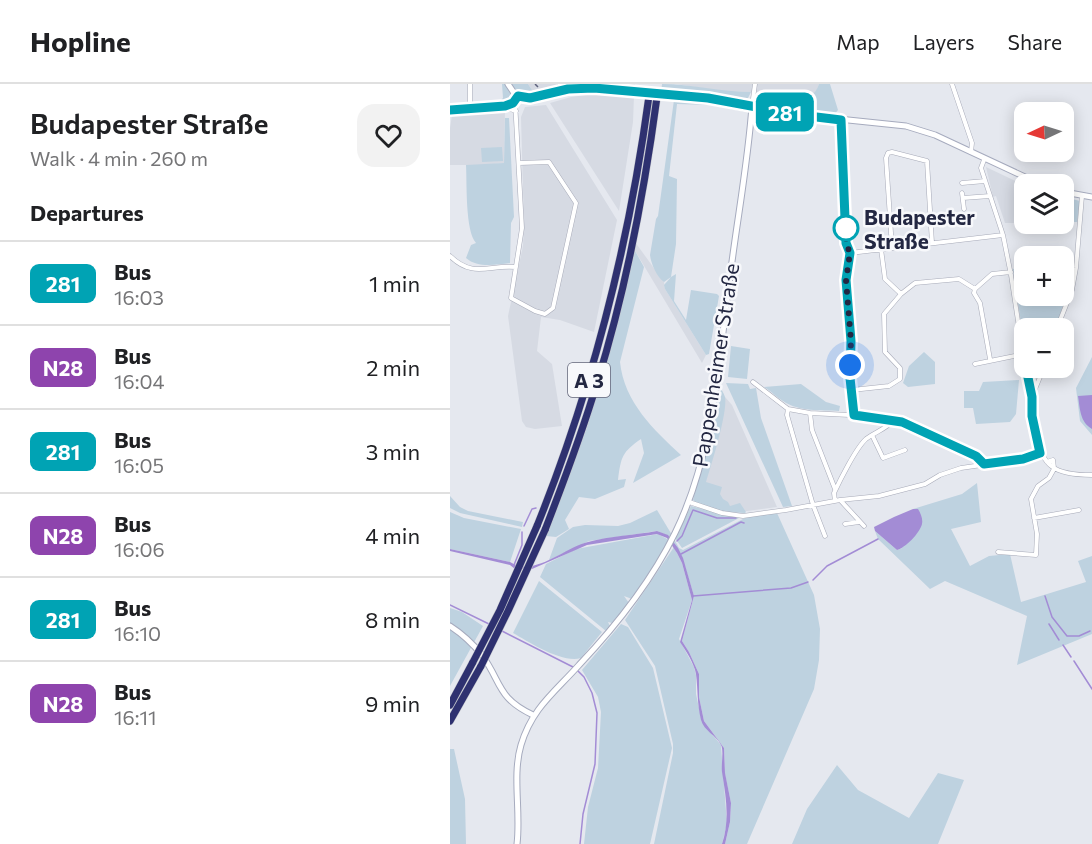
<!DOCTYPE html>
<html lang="en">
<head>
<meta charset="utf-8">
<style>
  :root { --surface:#fff; --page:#f2f2f2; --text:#202124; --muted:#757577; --line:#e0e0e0 }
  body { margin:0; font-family:Commissioner,sans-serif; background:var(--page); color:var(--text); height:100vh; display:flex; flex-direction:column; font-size:22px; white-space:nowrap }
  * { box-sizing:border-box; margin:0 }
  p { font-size:20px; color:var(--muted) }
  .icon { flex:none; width:33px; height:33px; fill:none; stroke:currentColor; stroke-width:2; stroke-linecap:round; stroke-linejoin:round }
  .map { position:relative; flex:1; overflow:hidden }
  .side { display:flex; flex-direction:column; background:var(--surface); width:450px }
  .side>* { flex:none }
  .badge { padding:0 12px; border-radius:9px; font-size:21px; line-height:39px }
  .needle { width:39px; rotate:266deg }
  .tools { position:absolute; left:564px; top:18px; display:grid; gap:12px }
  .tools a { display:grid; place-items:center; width:60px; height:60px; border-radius:12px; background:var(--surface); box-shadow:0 3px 15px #0003; font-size:30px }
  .you { position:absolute; width:30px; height:30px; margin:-15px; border:4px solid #fff; border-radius:50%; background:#1a73e8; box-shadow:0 0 0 9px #1a73e833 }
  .map>.badge { position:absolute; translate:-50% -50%; box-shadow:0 0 0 3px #fff }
  h2 { padding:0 30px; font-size:22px; line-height:54px }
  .round { display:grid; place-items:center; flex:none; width:63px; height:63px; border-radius:18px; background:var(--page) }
  .overview { display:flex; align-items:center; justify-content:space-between; height:102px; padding:0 30px }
  h1 { font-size:28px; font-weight:600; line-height:45px }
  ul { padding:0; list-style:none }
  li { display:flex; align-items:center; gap:18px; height:84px; padding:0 30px; border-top:2px solid var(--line) }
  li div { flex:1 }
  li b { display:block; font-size:22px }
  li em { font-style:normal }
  li .badge { min-width:66px; font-weight:700; text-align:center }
  header { display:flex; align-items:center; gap:36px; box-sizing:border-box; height:84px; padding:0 30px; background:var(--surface); border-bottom:2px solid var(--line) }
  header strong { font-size:28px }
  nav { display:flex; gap:33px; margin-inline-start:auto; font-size:21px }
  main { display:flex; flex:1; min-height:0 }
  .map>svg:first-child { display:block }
</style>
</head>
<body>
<header>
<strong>Hopline</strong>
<nav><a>Map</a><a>Layers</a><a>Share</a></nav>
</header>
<main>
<section class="side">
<div class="overview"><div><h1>Budapester Straße</h1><p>Walk · 4 min · 260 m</p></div><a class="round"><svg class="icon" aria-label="heart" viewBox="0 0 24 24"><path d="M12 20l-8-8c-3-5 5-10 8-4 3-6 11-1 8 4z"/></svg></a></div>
<h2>Departures</h2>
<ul>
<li><span class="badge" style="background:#00a3b4;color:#fff">281</span><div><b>Bus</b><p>16:03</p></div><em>1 min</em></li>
<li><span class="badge" style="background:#8e44ad;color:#fff">N28</span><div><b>Bus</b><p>16:04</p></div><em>2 min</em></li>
<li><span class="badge" style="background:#00a3b4;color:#fff">281</span><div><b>Bus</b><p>16:05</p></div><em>3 min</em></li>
<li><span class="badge" style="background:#8e44ad;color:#fff">N28</span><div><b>Bus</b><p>16:06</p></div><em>4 min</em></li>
<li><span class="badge" style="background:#00a3b4;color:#fff">281</span><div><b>Bus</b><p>16:10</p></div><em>8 min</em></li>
<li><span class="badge" style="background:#8e44ad;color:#fff">N28</span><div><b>Bus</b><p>16:11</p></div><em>9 min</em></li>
</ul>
</section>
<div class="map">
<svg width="642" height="760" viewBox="0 0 642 760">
  <rect width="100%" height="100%" fill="#e5e8ef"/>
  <path fill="#d6dae3" d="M78,0H185L184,5L125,0L84,9Z
    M226,0H369L367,7L361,13L351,15L311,8H278Z
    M143,10L184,12L183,38L169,127L100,19L121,13Z
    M96,21L167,136L144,248L110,236L91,233L87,267L102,280L112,342L85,345L76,343L72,337L58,232L73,162L74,143L71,33L75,23Z
    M49,26H55L54,79L35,81H0V44L2,31Z
    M536,83L574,101V139H555L546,112L543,113Z
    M185,158L214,198L215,205L256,271L252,279L184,165Z
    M275,313L282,321L327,423L290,428L250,414L268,355Z"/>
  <path fill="#bed2e0" d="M52,0H78L84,9L59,18L50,17L53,14Z
    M212,0C241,0 271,8 301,8L298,14L294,16L228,9L225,5L211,9Z
    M369,0H380L388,26L383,32L337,24L309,17L311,8C329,11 362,25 369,0Z
    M224,16L279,23L296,28L260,21L227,20L219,92L227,95L226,160L221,193L226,190L224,217L236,236L241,206L267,210L269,212L259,270L256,271L215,205L214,201L221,193L214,198C207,193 201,180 200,171L206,135L208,132Z
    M55,34H59L64,133L61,139L60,179C45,181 27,184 16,174L21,161L26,159C15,147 17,99 16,81L54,79Z
    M52,63L53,77L32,78L31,64Z
    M614,113L630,117L627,138H614Z
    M184,165L194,183L170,278C174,318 204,346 231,371L183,399L194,369L191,355C172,368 171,373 168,396L176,395L174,403L145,415L129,413L115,436L119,445L106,453L96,452L137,343L162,255Z
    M574,184V212H614V184H625L609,234L571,239L563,185Z
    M281,262L300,265L297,295L278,293Z
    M474,268L485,278V300L458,303L453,299L459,282Z
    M642,273V351L630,337L626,304Z
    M569,296L566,330L560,338L526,340L523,324H514V307H529L533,298Z
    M276,299L298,300L300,305L306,304L311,334L342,422L333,423Z
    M268,300C270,303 274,309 275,313C278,328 261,382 256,398L272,403L270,410L273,415L278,418L280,422L290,419L296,428L295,429L274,428L245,418L243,416Z
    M351,300L376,318L390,322L389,327C371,326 349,328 333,317C326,313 321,307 314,303Z
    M527,399L531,438L501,445L520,482L539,472L560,470L571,518L636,498L628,477L642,472V550L567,581L577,532L495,497L480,505L428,455L425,447L447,466L452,464L468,425H463L512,410Z
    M0,412L10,423L18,427L73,438L72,443L10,429L0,424Z
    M241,422L289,434L232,464L225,454Z
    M207,426L222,451L221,453L207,447L139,457L99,476L107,454L123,443L135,441L168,442L180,439Z
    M0,428L14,434L71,445L60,478L0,465Z
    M327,429L364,511L370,545L369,576L364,605L297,760H275L280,738L281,719L275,690L274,664L254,637L249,613V590L239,568L232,557L244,512L235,482L223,457L224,455L229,464L233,466L293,435L303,431Z
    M208,450L219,456L203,485L182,515L174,512L179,519L162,539L158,538L160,542L156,547L90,493L96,480L126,465Z
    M224,463L232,479L242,516L229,555L244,583L246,591V610L252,638L271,661L277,740L272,760H204L223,669V660L205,582L175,536Z
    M89,497L152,548L131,574C113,580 79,558 63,549Z
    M0,524L12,528L33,542L0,602Z
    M171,540L178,543L203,584L222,664L200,760H134L138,723L148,684L151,628L148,613L132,586Z
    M0,665H4L15,715L16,760H0Z
    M387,681L408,706L459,734L488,689L514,696L488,760H342L357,725Z"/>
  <path fill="#a38cd5" d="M642,311V345C630,338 630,325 628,312Z
    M463,425H468C471,430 473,435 472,440C470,449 455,464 447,466L425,447L424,443L444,433Z
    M207,447L218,451L228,464L233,474L244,512L232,557L239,568L249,590V613L254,637L274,664L275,689L281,719L280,738L275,760H272C280,736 276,713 272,688C271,681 274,666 271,661C266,651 254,647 251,636C247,620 248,606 246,590C244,579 236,567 230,558L242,516L232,479L227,469L217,454L207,450L137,461L82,485H65L60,481L0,467V465L60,478C84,494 115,463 138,458C160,452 185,451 207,447Z"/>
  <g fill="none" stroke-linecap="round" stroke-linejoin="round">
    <path stroke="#a38cd5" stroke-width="1.5" d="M74,442L82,425L86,424
      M227,457L232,452L243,426L267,434H286
      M231,470L291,438L294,439
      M64,481L72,461V448
      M363,496L377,482L428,455
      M243,512L341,504L358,498
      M595,512L602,533L617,552H629L640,547
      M0,521L39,540
      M599,540L609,556
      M52,547L123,583
      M613,561L621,573
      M624,577L642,605
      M128,587L134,593L142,609L147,629L145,680L133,730L130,760"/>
    <defs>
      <path id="street" d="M110,0L111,7
        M502,0L522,59L521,68
        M68,12L65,17L72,144L61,214L85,227L95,230L103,224L126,119L99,78L69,79
        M302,22L305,0
        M0,26L51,22L66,27
        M20,26V0
        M391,37L396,159L400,169L396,196L400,243V294L404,331
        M534,76L531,84L553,151L561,191L574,276
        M512,99L535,97
        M512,109L514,125
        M513,114L540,112
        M442,164L436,74L438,69L442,68L477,77L482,159
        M431,165L435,195L451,210
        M400,169L553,151
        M0,172C24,195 39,180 66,183
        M525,205L542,190L561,188
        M578,244L609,240
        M607,244L622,206L626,184L632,112
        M525,280L574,270
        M576,284L582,313
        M594,284C590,293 585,304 582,314C579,323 582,337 584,346C592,384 605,391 642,391
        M303,298L338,325L360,329L419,332L452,338L526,372L534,380
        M402,306L439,302L450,295V284L435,268L434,230L451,210L465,199L509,195L525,205L524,209L530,219L540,275
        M338,325L337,331L363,421L375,452
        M360,329L362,346L385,405
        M422,351L433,374L455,366
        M597,378L603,376L604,384
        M385,417L384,409C390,396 406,364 416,355C425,348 436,345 444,336
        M391,417L414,442
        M239,418L272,429L293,432L336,426L390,416L429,412L475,400L490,391L511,384L573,375L589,369
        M584,434L629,426
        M395,440L409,438
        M548,468L586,471L587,450L581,415L588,402L599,394L604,385"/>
      <path id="secondary" d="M58,0L64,9L73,14H80L118,5L144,4L258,14L350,31L456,42L485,51L590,100
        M614,108L642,113
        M0,542C11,549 23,560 32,571C52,599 47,614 83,631
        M67,760C71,728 62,691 71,661C82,624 105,608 129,581C165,543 202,496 225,449C264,370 268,279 280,193C287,136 298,79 302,22"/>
      <path id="highway" d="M87,442C143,303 179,160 199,12
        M95,446C114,397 132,349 147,299C176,206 194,110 207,13
        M0,621L23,578
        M0,637L31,582"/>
    </defs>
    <use href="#street" stroke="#a7aab8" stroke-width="5"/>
    <use href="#secondary" stroke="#a6abbe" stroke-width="7"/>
    <use href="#highway" stroke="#c1c3ca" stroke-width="8"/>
    <use href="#street" stroke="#fff" stroke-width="4"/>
    <use href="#secondary" stroke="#fff" stroke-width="5"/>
    <use href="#highway" stroke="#2e3170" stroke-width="7"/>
    <path stroke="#5e627d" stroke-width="1.5" stroke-dasharray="12 6" stroke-linecap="butt" d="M85,0L88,3"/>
    <defs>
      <path id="highway-bridge" d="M199,12V7
        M207,13L208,8
        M23,578L50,526L87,442
        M31,582L58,527L95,446"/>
    </defs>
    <use href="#highway-bridge" stroke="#c1c3ca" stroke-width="8" stroke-linecap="butt"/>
    <use href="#highway-bridge" stroke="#2e3170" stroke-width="7"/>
  </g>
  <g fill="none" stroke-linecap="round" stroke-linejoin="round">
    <defs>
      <path id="line" d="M0,26L55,22L63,19L68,12L80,14L118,5L144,4L258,14L350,31L391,36L396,159L400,169L396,196L401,257L400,294L404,331L452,338L526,372L534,380L573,375L590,369L582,332V313L576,284"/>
    </defs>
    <use href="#line" stroke="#fff" stroke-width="14"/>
    <use href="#line" stroke="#00a3b4" stroke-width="9"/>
    <path stroke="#232742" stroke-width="6" stroke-dasharray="0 10.8" d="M396,144V159L400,169L396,196L401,257L400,281"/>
  </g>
  <circle fill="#fff" stroke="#00a3b4" stroke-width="3" cx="396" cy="144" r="12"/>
  <g text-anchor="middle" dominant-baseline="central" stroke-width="5" stroke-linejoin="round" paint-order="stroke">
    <rect fill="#f7f8fb" stroke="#63667a" stroke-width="1.5" x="118" y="279" width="42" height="34" rx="4.5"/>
    <g font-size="20" font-weight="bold" fill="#232742">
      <text x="139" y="296">A 3</text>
    </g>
    <g font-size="21" font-weight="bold" fill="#232742" stroke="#f7f8fb" text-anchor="start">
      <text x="414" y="132">Budapester<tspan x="414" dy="24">Straße</tspan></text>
    </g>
    <g font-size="21" fill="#232742" stroke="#f7f8fb">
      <text transform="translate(265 281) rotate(-81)">Pappenheimer Straße</text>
    </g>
  </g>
</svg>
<div class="tools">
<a><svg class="needle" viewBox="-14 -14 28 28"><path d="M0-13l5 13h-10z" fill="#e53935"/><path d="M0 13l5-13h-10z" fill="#757577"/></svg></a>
<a><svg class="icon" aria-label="layers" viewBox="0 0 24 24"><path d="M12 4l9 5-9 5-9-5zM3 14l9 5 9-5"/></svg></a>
<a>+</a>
<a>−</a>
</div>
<div class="you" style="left:400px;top:281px"></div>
<b class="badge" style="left:335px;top:28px;background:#00a3b4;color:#fff">281</b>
</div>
</main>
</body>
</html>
